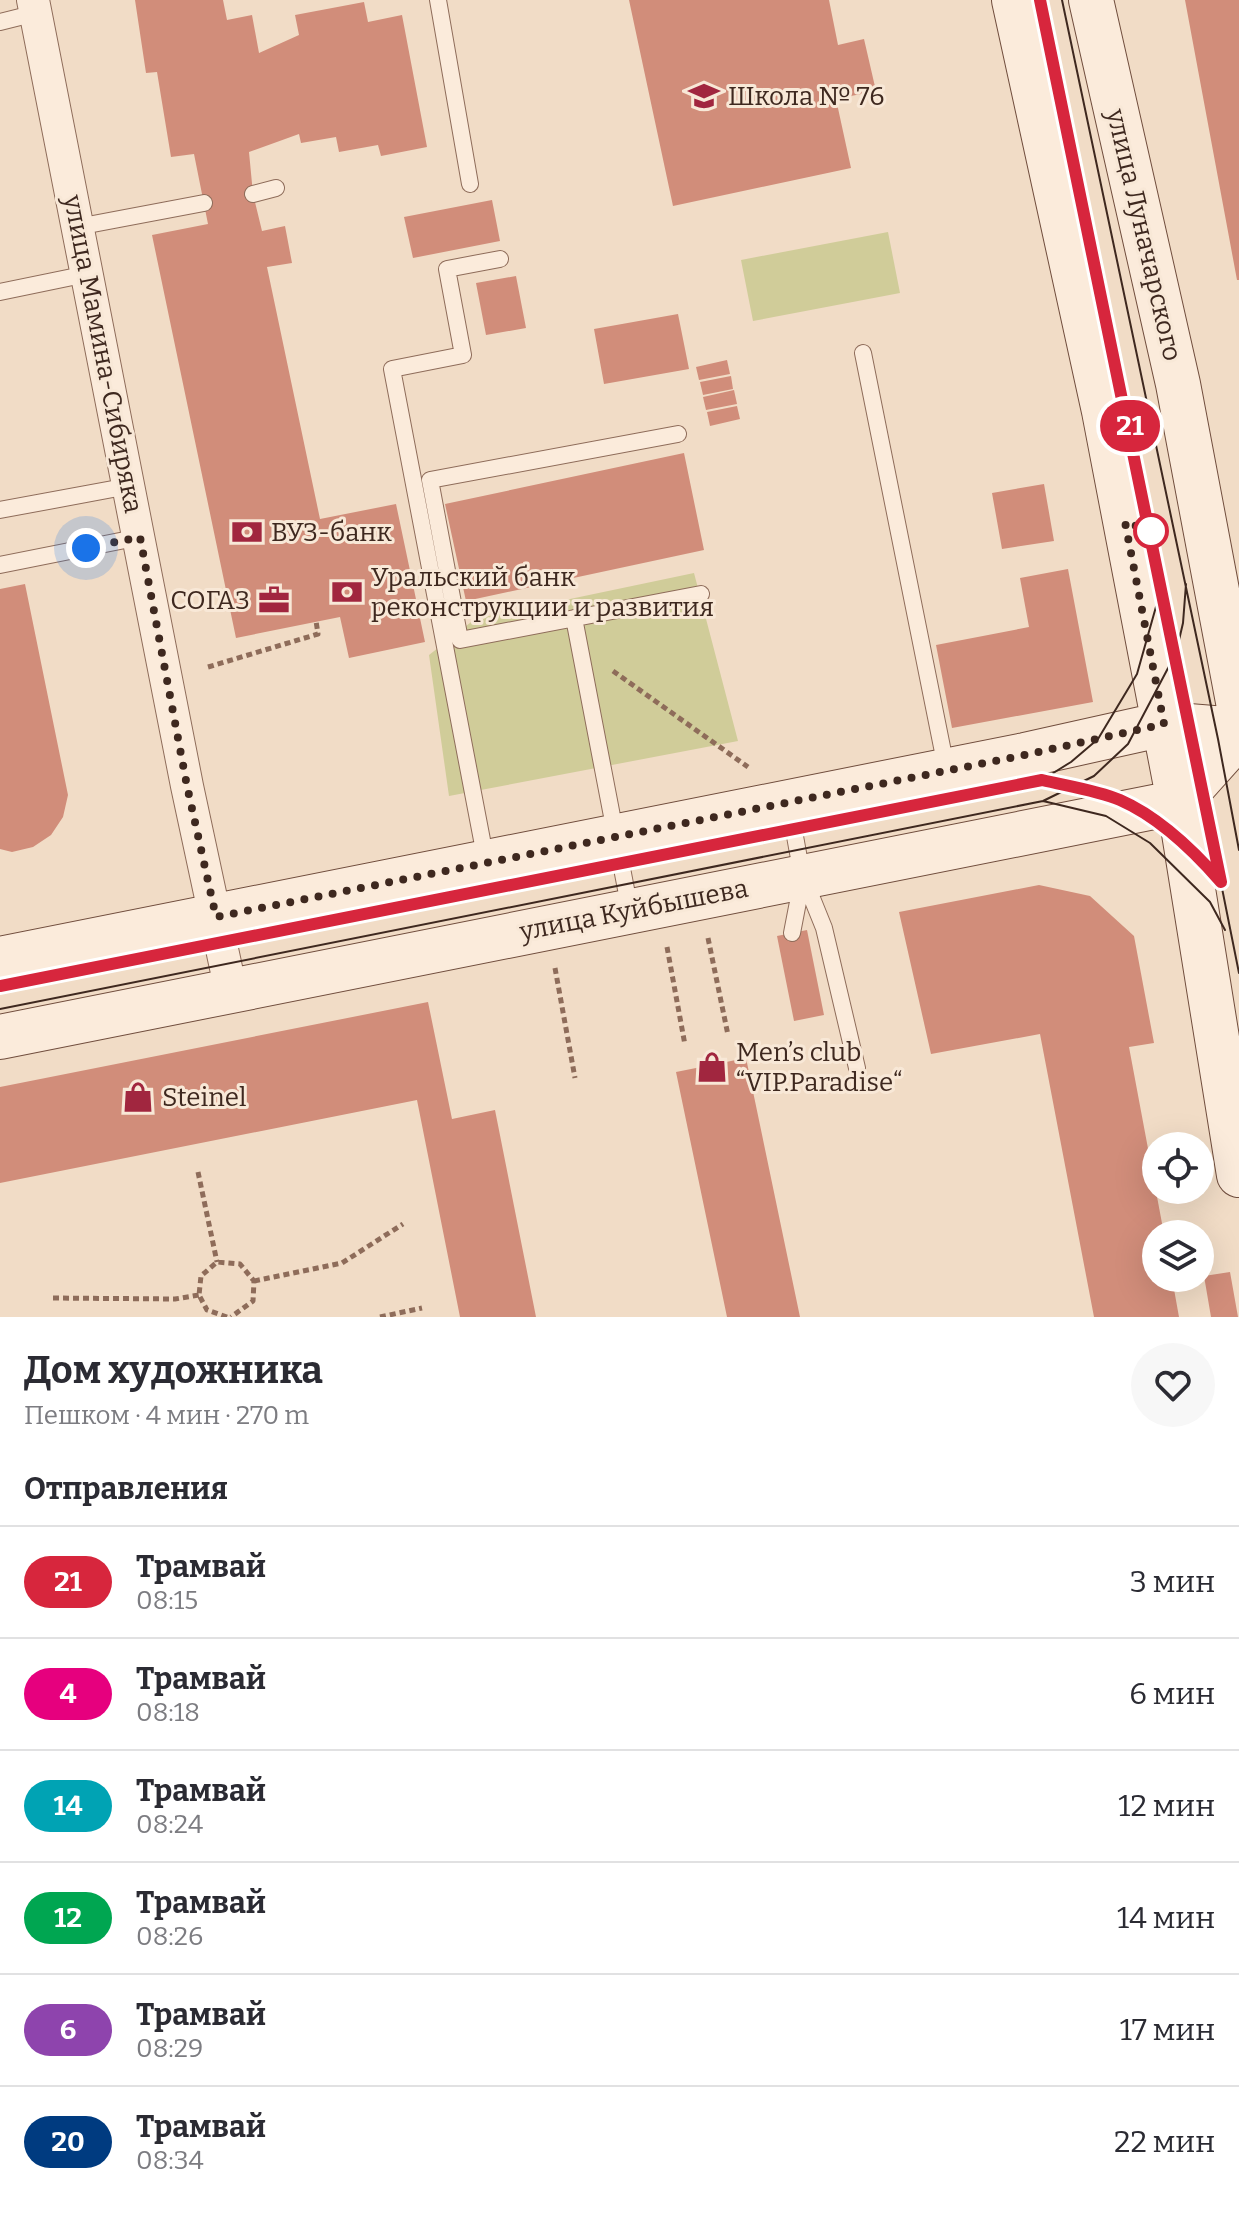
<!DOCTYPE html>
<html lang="ru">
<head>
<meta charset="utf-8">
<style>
  :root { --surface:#fff; --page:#f7f7f7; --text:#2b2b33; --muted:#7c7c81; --line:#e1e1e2 }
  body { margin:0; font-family:Bitter,serif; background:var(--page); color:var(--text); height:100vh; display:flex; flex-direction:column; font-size:30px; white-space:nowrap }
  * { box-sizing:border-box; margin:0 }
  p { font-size:26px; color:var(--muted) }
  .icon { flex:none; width:44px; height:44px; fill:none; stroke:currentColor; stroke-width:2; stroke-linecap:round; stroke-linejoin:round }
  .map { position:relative; height:1317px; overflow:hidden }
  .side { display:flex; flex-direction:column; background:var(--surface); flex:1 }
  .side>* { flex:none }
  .badge { padding:0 16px; border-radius:26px; font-size:28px; line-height:52px }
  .tools { position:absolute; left:1142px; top:1132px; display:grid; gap:16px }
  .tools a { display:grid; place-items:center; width:72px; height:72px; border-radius:50%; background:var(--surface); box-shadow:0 8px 32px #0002; font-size:40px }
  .you { position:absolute; width:40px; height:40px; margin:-20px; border:6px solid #fff; border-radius:50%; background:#1a73e8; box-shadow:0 0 0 12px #1a73e833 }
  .map>.badge { position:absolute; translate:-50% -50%; box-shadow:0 0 0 4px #fff }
  h2 { padding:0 24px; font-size:30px; line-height:72px }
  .round { display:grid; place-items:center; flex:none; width:84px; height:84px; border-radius:42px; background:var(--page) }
  .headline { display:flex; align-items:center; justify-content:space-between; height:136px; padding:0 24px }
  h1 { font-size:38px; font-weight:700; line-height:60px }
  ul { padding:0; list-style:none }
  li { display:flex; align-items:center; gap:24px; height:112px; padding:0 24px; border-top:2px solid var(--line) }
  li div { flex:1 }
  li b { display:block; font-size:30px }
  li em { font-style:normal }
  li .badge { min-width:88px; font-weight:700; text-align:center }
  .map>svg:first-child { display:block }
</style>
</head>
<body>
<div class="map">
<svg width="1239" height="1317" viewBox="0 0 1239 1317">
  <rect width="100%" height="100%" fill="#f1dcc6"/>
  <path fill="#d0cc99" d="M888,232L900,293L753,321L741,260Z
    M694,573L738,741L449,796L429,655L475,619Z"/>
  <path fill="#d18d7a" d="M135,0H223L227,20L252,15L259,53L299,35L295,15L364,2L368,22L402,15L427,147L381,156L378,145L339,152L336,137L301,143L299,134L249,152L253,194L262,231L285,226L292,263L267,267L320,519L396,504L425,642L349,658L340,617L236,638L152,235L208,224L194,154L171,157L157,72L146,73Z
    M629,0H829L838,45L864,39L876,91L836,99L851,168L673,206Z
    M1185,0H1239V280H1237Z
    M492,200L500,241L413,258L404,217Z
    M516,276L526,328L486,335L476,283Z
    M678,314L689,369L604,384L594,329Z
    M727,360L730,374L699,380L696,367Z
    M731,376L733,389L703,395L700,382Z
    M734,390L737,404L706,410L703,397Z
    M737,406L740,419L710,426L707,412Z
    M684,453L704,550L466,601L445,504Z
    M1044,484L1054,541L1002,549L992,493Z
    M1068,569L1093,702L952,728L936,645L1029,627L1020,578Z
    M25,584L68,795L63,817L51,835L33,847L12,852L0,849V589Z
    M1039,885L1090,896L1134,936L1154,1043L1129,1047L1164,1234H1156V1278H1172L1179,1317H1094L1040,1034L931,1054L899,912Z
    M807,930L824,1015L794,1021L777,936Z
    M428,1002L452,1119L495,1110L536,1317H460L417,1100L0,1183V1087Z
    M746,1058L800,1317H727L676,1072Z
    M1230,1272L1238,1317H1211L1204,1276Z"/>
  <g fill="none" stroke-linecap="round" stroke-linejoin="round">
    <defs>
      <path id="service" d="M438,0L470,184
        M0,22L36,13
        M253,194L276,188
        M77,227L204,203
        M0,292L87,274
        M863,353L946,767
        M678,434L430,480L460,640L701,594
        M0,510L129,486
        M0,565L140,537
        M574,618L630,910
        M789,803L802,875
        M486,861L392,369L463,355L447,269L500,259
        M792,933L803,876L824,928L857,1068"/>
      <path id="minor" d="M33,0L187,786L231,991"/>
      <path id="secondary" d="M1014,0L1104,411L1179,802L1239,1175
        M1091,0L1178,384L1239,707
        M0,959L1025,755L1164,724L1239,730
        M0,1037L1179,802L1239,735"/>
    </defs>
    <use href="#service" stroke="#8e6c5a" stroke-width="18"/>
    <use href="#minor" stroke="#8e6c5a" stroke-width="34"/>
    <use href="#secondary" stroke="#704d3d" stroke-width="46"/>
    <path stroke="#8e6c5a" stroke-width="5" stroke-dasharray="6 4" stroke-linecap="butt" d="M208,667L318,634L316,621
      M613,671L748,767
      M708,938L728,1035
      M667,947L685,1045
      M555,968L575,1078
      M198,1172L217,1262
      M254,1281L342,1263L403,1224
      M53,1298L175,1299L199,1295
      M227,1317L207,1310L199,1295L201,1276L217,1262L240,1264L254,1281L253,1301L231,1317
      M380,1317L422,1308"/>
    <use href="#service" stroke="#fbebdb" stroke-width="16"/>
    <use href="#minor" stroke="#fbebdb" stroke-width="32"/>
    <use href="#secondary" stroke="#fbebdb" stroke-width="44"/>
    <path stroke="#3e281f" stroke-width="2" d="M1040,0L1121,384L1239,973
      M1062,0L1218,739L1239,850
      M1068,787C1085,791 1102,794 1118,799C1157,814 1194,851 1221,882
      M1043,801L1106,816L1150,843L1210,902L1225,930
      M0,986L1042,780L1071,762L1098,739L1137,674L1161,589
      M0,1009L1043,801L1094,776L1128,744L1176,653L1183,623L1186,584"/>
  </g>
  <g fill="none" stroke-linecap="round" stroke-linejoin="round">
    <defs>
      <path id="line" d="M0,986L1042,780C1067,786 1096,790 1120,800C1159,817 1194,851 1221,882L1040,0"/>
    </defs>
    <use href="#line" stroke="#fff" stroke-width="18"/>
    <use href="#line" stroke="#d7263d" stroke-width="12"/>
    <path stroke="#3e281f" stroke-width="8" stroke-dasharray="0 14.4" d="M86,548L140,537L187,786L216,917L1025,755L1164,724L1125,522L1151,531"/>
  </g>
  <defs>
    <symbol id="school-bare" viewBox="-9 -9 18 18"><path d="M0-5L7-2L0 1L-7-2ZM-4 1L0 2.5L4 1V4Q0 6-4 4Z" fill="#a1263f" stroke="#f8e8d7" stroke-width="2.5" paint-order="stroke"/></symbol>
    <symbol id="bank-bare" viewBox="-9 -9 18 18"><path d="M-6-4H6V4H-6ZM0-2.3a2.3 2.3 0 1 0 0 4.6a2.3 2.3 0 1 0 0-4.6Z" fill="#a1263f" stroke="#f8e8d7" stroke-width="2.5" paint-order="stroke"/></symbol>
    <symbol id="office-bare" viewBox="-9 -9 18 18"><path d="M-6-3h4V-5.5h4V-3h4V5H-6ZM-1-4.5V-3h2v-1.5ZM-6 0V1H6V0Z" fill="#a1263f" stroke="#f8e8d7" stroke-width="2.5" paint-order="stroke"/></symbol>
    <symbol id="shop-bare" viewBox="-9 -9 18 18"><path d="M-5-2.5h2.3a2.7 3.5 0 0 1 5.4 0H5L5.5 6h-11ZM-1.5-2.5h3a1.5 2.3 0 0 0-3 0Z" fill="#a1263f" stroke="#f8e8d7" stroke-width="2.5" paint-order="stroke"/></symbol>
  </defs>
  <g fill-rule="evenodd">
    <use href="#school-bare" x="682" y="74" width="44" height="44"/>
    <use href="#bank-bare" x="225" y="510" width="44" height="44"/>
    <use href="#bank-bare" x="325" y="570" width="44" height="44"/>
    <use href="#office-bare" x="252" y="578" width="44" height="44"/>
    <use href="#shop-bare" x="690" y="1045" width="44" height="44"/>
    <use href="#shop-bare" x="116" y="1075" width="44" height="44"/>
  </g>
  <circle fill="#fff" stroke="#d7263d" stroke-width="4" cx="1151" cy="531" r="16"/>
  <g text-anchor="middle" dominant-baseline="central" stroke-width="6" stroke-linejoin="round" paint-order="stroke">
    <g font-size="26" fill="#3e281f" stroke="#f8e8d7" text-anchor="start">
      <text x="728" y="96">Школа № 76</text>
      <text x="271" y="532">ВУЗ-банк</text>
      <text x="371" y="577">Уральский банк<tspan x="371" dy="30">реконструкции и развития</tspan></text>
      <text x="250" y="600" text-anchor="end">СОГАЗ</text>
      <text x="736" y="1052">Men’s club<tspan x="736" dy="30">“VIP.Paradise“</tspan></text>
      <text x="162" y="1097">Steinel</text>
    </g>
    <g font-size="26" fill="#3e281f" stroke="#f8e8d7">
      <text transform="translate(1144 235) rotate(77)">улица Луначарского</text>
      <text transform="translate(103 354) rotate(79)">улица Мамина-Сибиряка</text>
      <text transform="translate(634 910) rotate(-11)">улица Куйбышева</text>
    </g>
  </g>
</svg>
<div class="tools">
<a><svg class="icon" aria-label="locate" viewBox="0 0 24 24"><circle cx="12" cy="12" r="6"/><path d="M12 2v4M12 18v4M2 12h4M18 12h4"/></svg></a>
<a><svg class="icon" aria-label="layers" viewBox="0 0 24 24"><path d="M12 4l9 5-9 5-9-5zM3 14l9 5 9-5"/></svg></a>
</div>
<div class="you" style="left:86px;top:548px"></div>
<b class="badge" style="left:1130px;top:426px;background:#d7263d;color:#fff">21</b>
</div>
<section class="side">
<div class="headline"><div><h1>Дом художника</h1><p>Пешком · 4 мин · 270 m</p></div><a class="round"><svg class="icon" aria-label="heart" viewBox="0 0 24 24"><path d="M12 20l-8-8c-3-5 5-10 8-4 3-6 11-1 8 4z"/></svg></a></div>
<h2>Отправления</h2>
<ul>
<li><span class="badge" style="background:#d7263d;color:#fff">21</span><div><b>Трамвай</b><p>08:15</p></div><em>3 мин</em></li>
<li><span class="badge" style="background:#e6007e;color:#fff">4</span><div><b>Трамвай</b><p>08:18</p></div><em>6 мин</em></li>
<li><span class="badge" style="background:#00a3b4;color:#fff">14</span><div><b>Трамвай</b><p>08:24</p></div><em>12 мин</em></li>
<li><span class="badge" style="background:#00a651;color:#fff">12</span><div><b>Трамвай</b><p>08:26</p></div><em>14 мин</em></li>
<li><span class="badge" style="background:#8e44ad;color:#fff">6</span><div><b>Трамвай</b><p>08:29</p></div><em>17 мин</em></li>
<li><span class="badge" style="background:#003b80;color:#fff">20</span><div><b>Трамвай</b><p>08:34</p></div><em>22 мин</em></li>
</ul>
</section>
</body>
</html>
